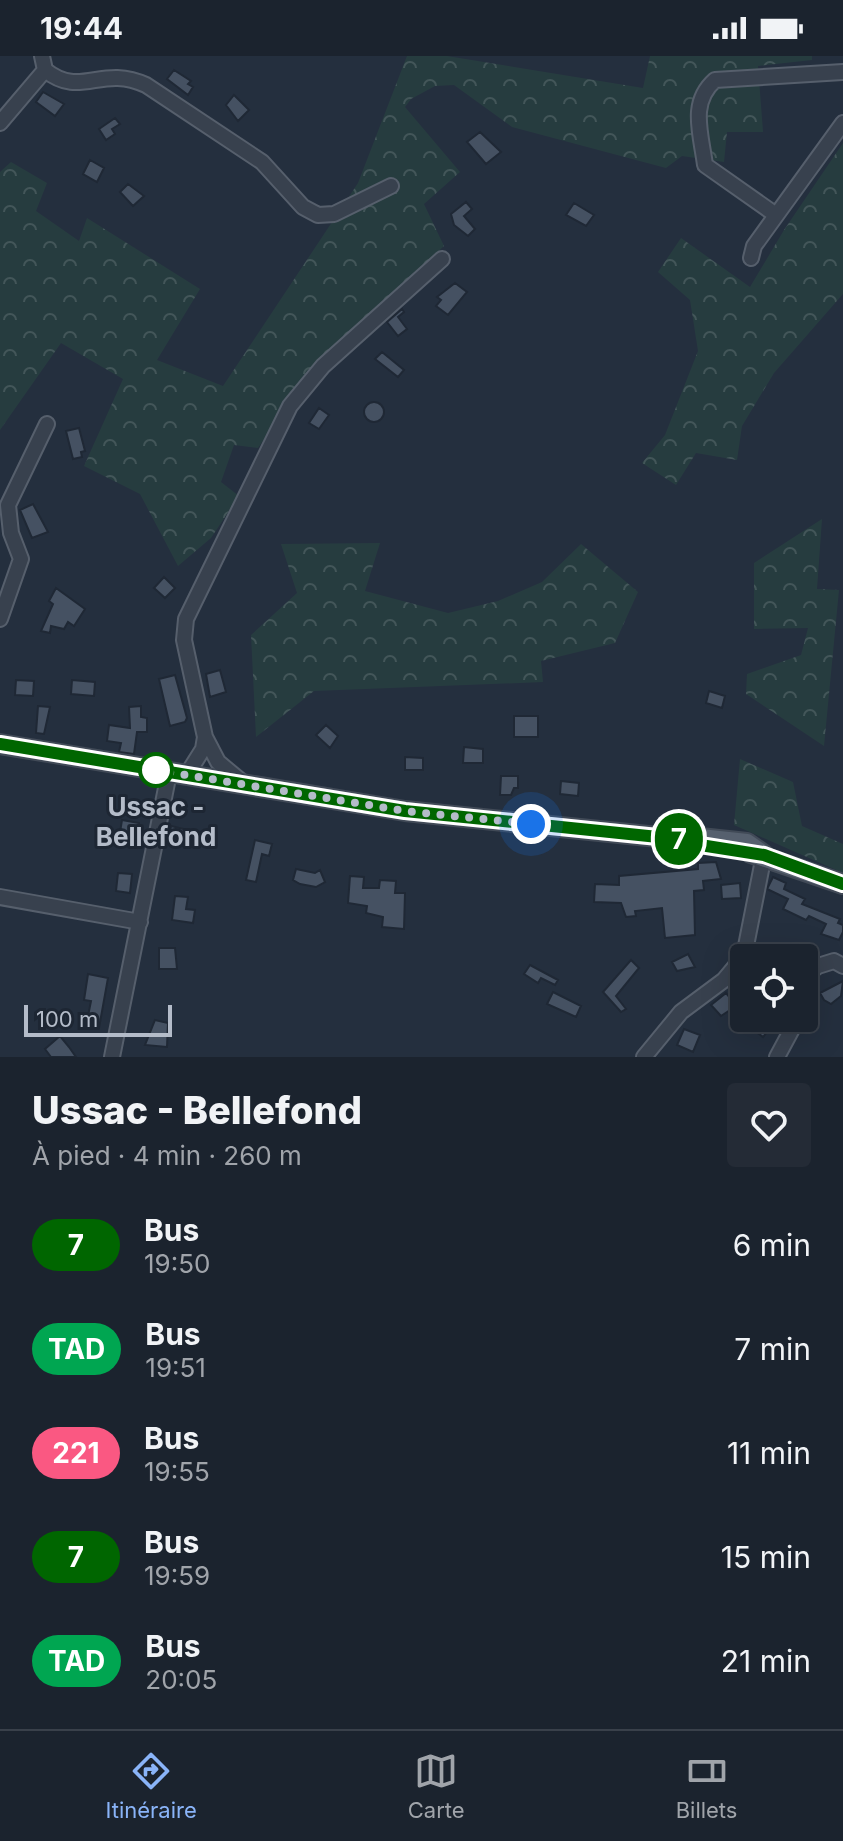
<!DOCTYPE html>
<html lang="fr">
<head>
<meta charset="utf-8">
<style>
  :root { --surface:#1b232e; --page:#242b36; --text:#f1f3f6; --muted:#a0a4aa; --line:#39404a; --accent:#8ab4f8 }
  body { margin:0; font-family:Inter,sans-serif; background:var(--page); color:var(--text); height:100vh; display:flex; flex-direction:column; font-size:30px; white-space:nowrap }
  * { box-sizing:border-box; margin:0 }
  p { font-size:26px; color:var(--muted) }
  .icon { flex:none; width:44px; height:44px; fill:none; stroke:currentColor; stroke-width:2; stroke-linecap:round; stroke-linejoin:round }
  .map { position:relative; height:1001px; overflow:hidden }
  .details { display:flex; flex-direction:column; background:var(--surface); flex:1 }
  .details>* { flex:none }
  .badge { padding:0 16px; border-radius:26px; font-size:28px; line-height:52px }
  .controls { position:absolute; left:730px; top:888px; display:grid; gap:16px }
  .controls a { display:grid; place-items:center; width:88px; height:88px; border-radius:8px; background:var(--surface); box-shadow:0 8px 32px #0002,0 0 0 2px var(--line); font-size:40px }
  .scale { position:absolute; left:24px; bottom:20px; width:148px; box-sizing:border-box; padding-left:8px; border:4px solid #b4bcc9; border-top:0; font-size:22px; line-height:28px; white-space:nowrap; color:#b4bcc9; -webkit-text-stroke:6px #1d2633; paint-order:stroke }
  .you { position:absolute; width:40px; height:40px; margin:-20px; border:6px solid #fff; border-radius:50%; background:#1a73e8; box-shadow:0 0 0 12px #1a73e833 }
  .map>.badge { position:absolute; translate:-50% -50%; box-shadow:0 0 0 4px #fff }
  .round { display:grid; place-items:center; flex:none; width:84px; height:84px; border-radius:8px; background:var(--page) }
  .head { display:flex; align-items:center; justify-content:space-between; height:136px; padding:0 32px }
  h1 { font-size:38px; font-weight:800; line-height:60px }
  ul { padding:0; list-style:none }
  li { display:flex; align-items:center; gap:24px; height:104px; padding:0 32px }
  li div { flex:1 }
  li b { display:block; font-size:30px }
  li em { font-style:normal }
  li .badge { min-width:88px; font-weight:700; text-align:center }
  .status { display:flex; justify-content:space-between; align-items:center; height:56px; padding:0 40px; background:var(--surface); direction:ltr }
  .status svg { height:22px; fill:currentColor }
  .tabs { display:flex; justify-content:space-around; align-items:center; height:112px; border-top:2px solid var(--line); background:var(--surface); font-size:22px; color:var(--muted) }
  .tabs a { display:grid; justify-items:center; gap:4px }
  .tabs .on { color:var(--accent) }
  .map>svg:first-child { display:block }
</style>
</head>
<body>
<div class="status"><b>19:44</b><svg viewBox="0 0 49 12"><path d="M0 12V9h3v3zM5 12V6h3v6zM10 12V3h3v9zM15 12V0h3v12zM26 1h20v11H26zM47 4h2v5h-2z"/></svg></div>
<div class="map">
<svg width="843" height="1001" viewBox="0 0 843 1001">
  <defs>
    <pattern id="forest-crowns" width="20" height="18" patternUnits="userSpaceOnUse" patternTransform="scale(2)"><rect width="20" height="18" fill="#263c3f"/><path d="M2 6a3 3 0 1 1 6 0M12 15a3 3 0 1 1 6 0" fill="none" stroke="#435659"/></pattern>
  </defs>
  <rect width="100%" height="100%" fill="#242f3e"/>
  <path fill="url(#forest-crowns)" d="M407,0H447L643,32L650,0H812V4L758,10L763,76H727L724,106L682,100L666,112L512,71L454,29L435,30L411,43L405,51L460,116L424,148L444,190L314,312L258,392L234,389L221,426L239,440L211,482L178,510L140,438L84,410L123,323L61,287L0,374V116L11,106L47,127L36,155L79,185L87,162L200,233L157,304L223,330L358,127Z
    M843,87V238L774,317L742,370L737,404L696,397L676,429L642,407L665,379L698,295L690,244L658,216L681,182L750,231L784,174Z
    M822,463L817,533L839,534L824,690L746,638L747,618L801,599L808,572L754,573V507Z
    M380,487L365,535L448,557L498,545L542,526L581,488L638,536L615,587L541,605L543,626L314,635L256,681L251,579L297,537L281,488Z
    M740,703L793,726L802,770L843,788V817L734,769Z"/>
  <path fill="#455162" stroke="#1f2835" stroke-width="2" d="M174,14L191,25L188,28L193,31L188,39L167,23Z
    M43,36L64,48L55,60L36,46Z
    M234,39L249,54L238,65L226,49Z
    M115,62L120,68L112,73L115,78L106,84L99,73Z
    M480,76L501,96L486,108L467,86Z
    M90,104L104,112L97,126L83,118Z
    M128,128L144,140L133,150L120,136Z
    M466,146L472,153L464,160L475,173L468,180L454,169L451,158Z
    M574,147L594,159L586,170L566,159Z
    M455,227L467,236L448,259L436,250L441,244L437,241Z
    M402,253L404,256L398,261L407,273L398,280L387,266Z
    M382,296L404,314L398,321L375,303Z
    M364 356a10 10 0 1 1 20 0a10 10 0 1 1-20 0Z
    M319,352L329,359L319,373L309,367Z
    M79,372L85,395L81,396L82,401L73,403L66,375Z
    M33,448L48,476L32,482L20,454Z
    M164,521L175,532L165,542L154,532Z
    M56,532L85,553L74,570L68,566L64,573L51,570L50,577L41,575L53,548L49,545Z
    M220,614L226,636L210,641L206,618Z
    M175,619L187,662L185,666L170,670L159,623Z
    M16,624L34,625L33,640L15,639Z
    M72,624L95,626L94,640L71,638Z
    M709,635L725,640L722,652L706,647Z
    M38,650L50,651L44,678L36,677Z
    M141,650V661L147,662V676H137L134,698L119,696L121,687L107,685L109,669L130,672L129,651Z
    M514,660H538V681H514Z
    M326,669L338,680L330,692L316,679Z
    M464,691L483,693V707H463Z
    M405,701L423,702V714H405Z
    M501,720H518V732H514L511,739H500Z
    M561,725L579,727L578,740L560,738Z
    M122,764L139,767L137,792L118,788Z
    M171,770L196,776L193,787L169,783Z
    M255,784L272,788L269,800L262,798L256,826L246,824Z
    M716,806L721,823L703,825L704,834L694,835L695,879L665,882L662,852L635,855L636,860L626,861L621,847L594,846L595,828L619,829V820L698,813V807Z
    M296,813L315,817L320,814L325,826L316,831L300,828L293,824Z
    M118,817L132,818L130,837L116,835Z
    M350,820L364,821L363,832H379L380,824L396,825L395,837H405L404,873L382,871L383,861L366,857L367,850L348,847Z
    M773,821L786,827L784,833L805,843L802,848L840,863L838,867L843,869V876L839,884L821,878L826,868L809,860L806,864L783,853L788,843L767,833Z
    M740,827L741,842L722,843L721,829Z
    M175,840L188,841L186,853L195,854L193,867L172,864Z
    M159,892H175L177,913H159Z
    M688,898L695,911L677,915L672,906Z
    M631,904L639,912L616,940L626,953L621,956L603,936Z
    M530,909L558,924L555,929L541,922L538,927L524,918Z
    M88,918L108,922L99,972L86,970L91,945L84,944Z
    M843,925L841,940L831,948L824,944L820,937Z
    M553,936L581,950L576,961L547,948Z
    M726,937L736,950L721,960L711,949Z
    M762,962H778L763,981L753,973Z
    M155,964L168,967L167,991L145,989Z
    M684,973L700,979L693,996L677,989Z
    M60,980L69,991L76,1001H51L45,993Z"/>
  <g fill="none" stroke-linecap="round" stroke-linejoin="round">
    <defs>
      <path id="minor" d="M42,0L45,14C81,43 101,8 146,29L262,106L303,151L318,159L334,158L391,130
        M0,67L45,14
        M776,159L705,109C701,77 689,47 715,24L843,16
        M751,202L754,190L843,67
        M0,563L21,503L11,477L8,449L47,368
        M205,681L218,706L242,726
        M186,720L203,693L205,681L184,584L186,563L290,350L323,310L442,203
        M0,841L140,866
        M804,920L818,910L834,905L843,910
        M112,1001L169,717
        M644,1001L681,956L724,924L744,900L764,799
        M777,1001L798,962"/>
      <path id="major" d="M0,688L405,755L687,784L691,781L747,787L764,799
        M751,797L843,828"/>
    </defs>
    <use href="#minor" stroke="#565f6c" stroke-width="18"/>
    <use href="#major" stroke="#414a57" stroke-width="22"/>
    <use href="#minor" stroke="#38414e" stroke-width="14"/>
    <use href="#major" stroke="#56606e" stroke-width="18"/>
  </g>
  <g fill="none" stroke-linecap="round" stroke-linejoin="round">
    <defs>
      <path id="line" d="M0,688L405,755L687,784L694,788L764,799L843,828"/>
    </defs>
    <use href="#line" stroke="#fff" stroke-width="18"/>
    <use href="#line" stroke="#060" stroke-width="12"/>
    <path stroke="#b4bcc9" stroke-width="8" stroke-dasharray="0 14.4" d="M156,714L405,755L531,768"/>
  </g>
  <circle fill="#fff" stroke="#060" stroke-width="4" cx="156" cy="714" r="16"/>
  <g text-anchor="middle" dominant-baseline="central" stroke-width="6" stroke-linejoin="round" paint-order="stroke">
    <g font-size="26" font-weight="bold" fill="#b4bcc9" stroke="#1d2633">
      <text x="156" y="750">Ussac -<tspan x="156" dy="30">Bellefond</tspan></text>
    </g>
  </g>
</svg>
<div class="controls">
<a><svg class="icon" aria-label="locate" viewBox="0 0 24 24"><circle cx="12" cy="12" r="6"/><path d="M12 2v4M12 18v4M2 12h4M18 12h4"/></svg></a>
</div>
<div class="scale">100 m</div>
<div class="you" style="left:531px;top:768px"></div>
<b class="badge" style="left:679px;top:783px;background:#060;color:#fff">7</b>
</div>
<section class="details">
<div class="head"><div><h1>Ussac - Bellefond</h1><p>À pied · 4 min · 260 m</p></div><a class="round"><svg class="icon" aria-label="heart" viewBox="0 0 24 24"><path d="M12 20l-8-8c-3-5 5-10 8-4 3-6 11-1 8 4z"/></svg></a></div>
<ul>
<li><span class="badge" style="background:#060;color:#fff">7</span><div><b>Bus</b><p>19:50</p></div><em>6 min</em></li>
<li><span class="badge" style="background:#00a651;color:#fff">TAD</span><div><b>Bus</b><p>19:51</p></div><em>7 min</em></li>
<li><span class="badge" style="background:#fa5882;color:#fff">221</span><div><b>Bus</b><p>19:55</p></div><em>11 min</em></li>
<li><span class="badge" style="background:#060;color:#fff">7</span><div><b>Bus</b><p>19:59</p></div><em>15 min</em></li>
<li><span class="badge" style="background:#00a651;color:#fff">TAD</span><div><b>Bus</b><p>20:05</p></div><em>21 min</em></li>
</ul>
</section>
<nav class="tabs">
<a class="on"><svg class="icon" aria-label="directions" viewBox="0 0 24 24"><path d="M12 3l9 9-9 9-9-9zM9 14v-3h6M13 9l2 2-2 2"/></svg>Itinéraire</a>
<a><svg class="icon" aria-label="map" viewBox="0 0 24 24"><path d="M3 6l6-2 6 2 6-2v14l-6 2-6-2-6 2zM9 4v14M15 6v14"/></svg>Carte</a>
<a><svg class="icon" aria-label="tickets" viewBox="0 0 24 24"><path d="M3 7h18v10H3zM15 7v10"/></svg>Billets</a>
</nav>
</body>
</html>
